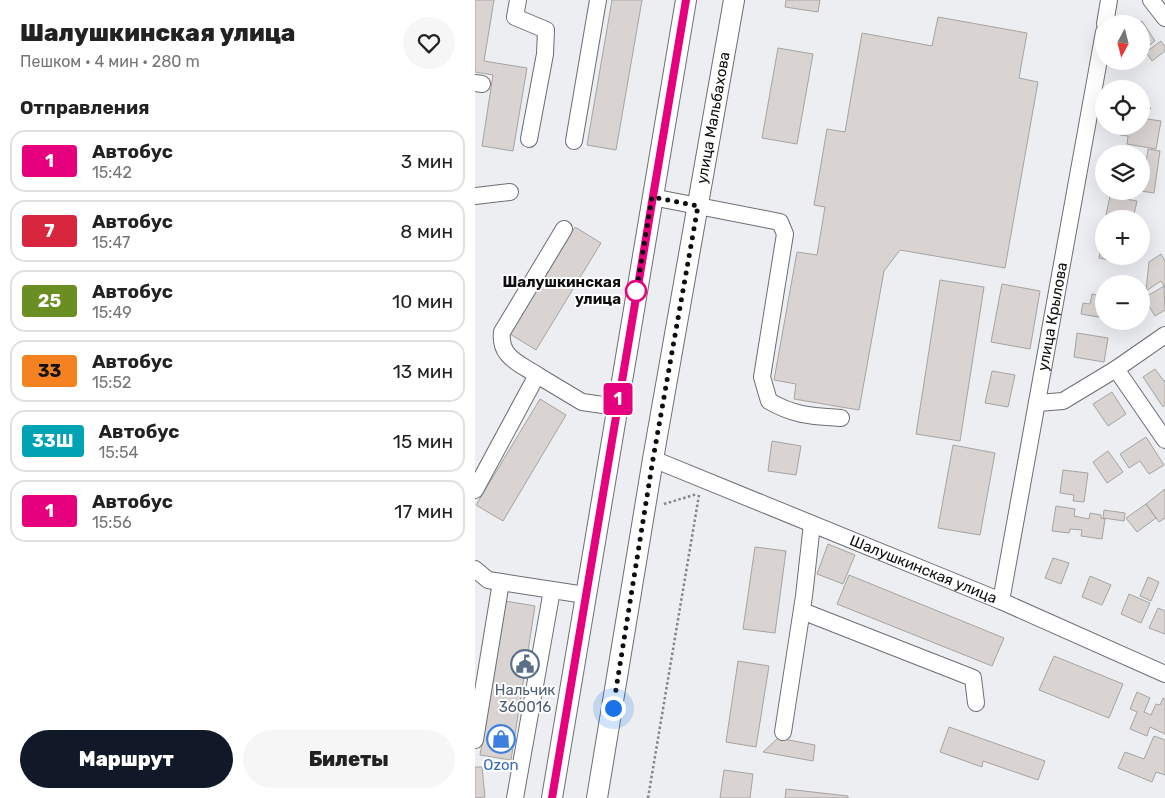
<!DOCTYPE html>
<html lang="ru">
<head>
<meta charset="utf-8">
<style>
  :root { --surface:#fff; --page:#f6f6f6; --text:#222; --muted:#767676; --line:#e0e0e0; --accent:#111827 }
  body { margin:0; font-family:Rubik,sans-serif; background:var(--page); color:var(--text); height:100vh; display:flex; flex-direction:column; font-size:19px; white-space:nowrap }
  * { box-sizing:border-box; margin:0 }
  p { font-size:16px; color:var(--muted) }
  .icon { flex:none; width:28px; height:28px; fill:none; stroke:currentColor; stroke-width:2; stroke-linecap:round; stroke-linejoin:round }
  .map { position:relative; flex:1; overflow:hidden }
  .sheet { display:flex; flex-direction:column; background:var(--surface); width:475px }
  .sheet>* { flex:none }
  .badge { padding:0 10px; border-radius:4px; font-size:18px; line-height:32px }
  .needle { width:32px; rotate:187deg }
  .buttons { position:absolute; left:620px; top:15px; display:grid; gap:10px }
  .buttons a { display:grid; place-items:center; width:55px; height:55px; border-radius:50%; background:var(--surface); box-shadow:0 5px 20px #0002; font-size:25px }
  .you { position:absolute; width:25px; height:25px; margin:-12px; border:4px solid #fff; border-radius:50%; background:#1a73e8; box-shadow:0 0 0 8px #1a73e833 }
  .map>.badge { position:absolute; translate:-50% -50%; box-shadow:0 0 0 2px #fff }
  h2 { padding:0 20px; font-size:19px; line-height:45px }
  .round { display:grid; place-items:center; flex:none; width:52px; height:52px; border-radius:26px; background:var(--page) }
  .headline { display:flex; align-items:center; justify-content:space-between; height:85px; padding:0 20px }
  h1 { font-size:24px; font-weight:800; line-height:38px }
  .cta { display:flex; gap:10px; margin-top:auto; padding:10px 20px }
  .cta a { flex:1; height:58px; border-radius:30px; background:var(--accent); color:#fff; font-size:20px; font-weight:800; line-height:58px; text-align:center }
  .cta a+a { background:var(--page); color:var(--text) }
  ul { padding:0; list-style:none }
  li { display:flex; align-items:center; gap:15px; height:62px; margin:0 10px 8px; padding:0 10px; border:2px solid var(--line); border-radius:15px }
  li div { flex:1 }
  li b { display:block; font-size:19px }
  li em { font-style:normal }
  li .badge { min-width:55px; font-weight:700; text-align:center }
  main { display:flex; flex:1; min-height:0 }
  .map>svg:first-child { display:block }
</style>
</head>
<body>
<main>
<section class="sheet">
<div class="headline"><div><h1>Шалушкинская улица</h1><p>Пешком · 4 мин · 280 m</p></div><a class="round"><svg class="icon" aria-label="heart" viewBox="0 0 24 24"><path d="M12 20l-8-8c-3-5 5-10 8-4 3-6 11-1 8 4z"/></svg></a></div>
<h2>Отправления</h2>
<ul>
<li><span class="badge" style="background:#e6007e;color:#fff">1</span><div><b>Автобус</b><p>15:42</p></div><em>3 мин</em></li>
<li><span class="badge" style="background:#d7263d;color:#fff">7</span><div><b>Автобус</b><p>15:47</p></div><em>8 мин</em></li>
<li><span class="badge" style="background:#6b8e23;color:#fff">25</span><div><b>Автобус</b><p>15:49</p></div><em>10 мин</em></li>
<li><span class="badge" style="background:#f58220;color:#111">33</span><div><b>Автобус</b><p>15:52</p></div><em>13 мин</em></li>
<li><span class="badge" style="background:#00a3b4;color:#fff">33Ш</span><div><b>Автобус</b><p>15:54</p></div><em>15 мин</em></li>
<li><span class="badge" style="background:#e6007e;color:#fff">1</span><div><b>Автобус</b><p>15:56</p></div><em>17 мин</em></li>
</ul>
<div class="cta"><a>Маршрут</a><a>Билеты</a></div>
</section>
<div class="map">
<svg width="690" height="798" viewBox="0 0 690 798">
  <rect width="100%" height="100%" fill="#eceef2"/>
  <path fill="#d9d4d2" stroke="#a7a3a1" d="M0,0H19L9,61L52,68L38,151L7,146L18,75L0,72Z
    M137,0H167L141,150L112,145Z
    M311,0H345L343,12L310,7Z
    M463,17L552,33L544,78L563,82L530,268L425,250L409,271L384,410L319,399L321,384L299,380L322,252L342,255L350,207L339,205L352,129L370,132L387,33L457,46Z
    M667,21L680,41L666,51V24H663Z
    M686,41L690,47V51L677,61L671,52Z
    M303,48L338,54L322,144L287,138Z
    M659,84L662,89H632L633,85Z
    M666,95L676,109L666,107Z
    M666,118L686,121L681,149L652,144L653,136L645,135L647,126H666Z
    M673,149L685,151L679,193L666,191V170H670Z
    M635,196L662,201L658,219L631,215Z
    M100,227L126,243L61,350L35,334Z
    M628,238L629,256H646V258L639,257L638,261L624,258Z
    M686,254L690,261V288L686,281L671,291L674,262Z
    M465,280L509,287L485,441L441,434Z
    M527,284L565,291L555,349L516,342Z
    M689,286L690,310L680,316L669,298Z
    M617,294L629,296V318L606,314L608,303L615,304Z
    M602,333L633,338L629,362L599,357Z
    M680,369L689,381L690,380V405L688,407L668,377Z
    M517,371L540,375L533,407L510,403Z
    M637,392L651,414L633,426L618,404Z
    M65,399L91,415L28,521L1,505Z
    M671,437L689,465L674,474L665,461L654,468L645,454Z
    M297,441L326,446L321,475L293,471Z
    M478,445L520,453L505,535L463,528Z
    M633,451L648,472L632,483L618,462Z
    M588,470L613,473L609,502L598,501L599,495L585,493Z
    M690,489V518L684,522L671,504Z
    M671,504L681,518L662,532L651,518Z
    M581,506L600,509L599,516L614,519L615,513L626,515V518L630,519L627,539L606,536L607,530L595,529L594,533L577,531Z
    M629,510L650,513L649,521L628,518Z
    M353,544L380,555L368,584L342,574Z
    M280,547L311,551L300,633L268,629Z
    M578,558L594,563L586,584L570,578Z
    M374,575L529,638L517,666L362,604Z
    M615,576L636,585L627,605L607,597Z
    M673,577L684,582L676,601L665,596Z
    M654,594L675,603L666,623L646,614Z
    M30,601L60,606L36,760L5,755Z
    M683,608L690,611V634L674,628Z
    M579,656L648,684L634,718L564,690Z
    M263,661L294,666L281,747L251,742Z
    M662,692L675,698L669,712L676,715L681,704L685,705L688,698L690,699V734L675,727L672,736L655,729L662,712L655,709Z
    M474,727L570,761L563,780L508,761L507,767L465,752Z
    M679,736L690,740V775L681,772L677,782L643,768L650,752L669,759Z
    M303,738L340,745L338,761L288,752Z
    M0,767H7L10,797L0,798Z
    M249,770L278,774L275,798H245Z
    M311,789L373,796V798H310Z"/>
  <g fill="none" stroke-linecap="round" stroke-linejoin="round">
    <defs>
      <g id="minor">
        <path d="M43,0L40,17L71,30L70,54L54,139"/>
        <path d="M676,0L690,18"/>
        <path d="M630,24L634,0"/>
        <path d="M0,83L7,84"/>
        <path d="M99,141L123,0"/>
        <path d="M0,196L35,192"/>
        <path d="M177,197L305,222L310,234L287,377L294,401C320,416 337,416 366,418"/>
        <path d="M641,369L690,440"/>
        <path d="M62,375C44,363 24,357 27,332L89,229"/>
        <path d="M562,403L588,401L641,369L690,335"/>
        <path id="s1" d="M178,459L526,601L690,674"/>
        <path d="M0,490L62,375L107,402L142,407"/>
        <path d="M0,569L13,580L26,582"/>
        <path id="s2" d="M526,601L629,32"/>
        <path d="M327,611L498,678L501,703"/>
        <path d="M308,732L329,596L337,524"/>
        <path d="M0,740L26,582L110,595"/>
        <path d="M40,798L77,590"/>
      </g>
      <g id="major">
        <path d="M77,798L211,0"/>
        <path id="s3" d="M122,798L178,459L259,0"/>
      </g>
    </defs>
    <use href="#minor" stroke="#6c6e72" stroke-width="18"/>
    <use href="#major" stroke="#6c6e72" stroke-width="22"/>
    <path stroke="#838487" stroke-width="2.5" stroke-dasharray="2.5 2.5" stroke-linecap="butt" d="M189,504L222,494
      M173,798L224,495"/>
    <use href="#minor" stroke="#fff" stroke-width="16"/>
    <use href="#major" stroke="#fff" stroke-width="20"/>
  </g>
  <g fill="none" stroke-linecap="round" stroke-linejoin="round">
    <defs>
      <path id="line" d="M77,798L211,0"/>
    </defs>
    <use href="#line" stroke="#fff" stroke-width="11"/>
    <use href="#line" stroke="#e6007e" stroke-width="8"/>
    <path stroke="#0e0e10" stroke-width="5" stroke-dasharray="0 9" d="M138,708L178,459L223,206L177,197L161,293V291"/>
  </g>
  <defs>
    <symbol id="civic-ring" viewBox="-11 -11 22 22"><circle r="9.5" fill="#fff" stroke="#5c6f8a" stroke-width="1.5"/><path d="M-.6-6.5H3V-4.5H.6V-3L4-1V1h2V6H-6V1h2V-1L-.6-3ZM-1.2 2.5V6h2.4V2.5Z" fill="#5c6f8a"/></symbol>
    <symbol id="shop-ring" viewBox="-11 -11 22 22"><circle r="9.5" fill="#fff" stroke="#3f7fe0" stroke-width="1.5"/><path d="M-5-2.5h2.3a2.7 3.5 0 0 1 5.4 0H5L5.5 6h-11ZM-1.5-2.5h3a1.5 2.3 0 0 0-3 0Z" fill="#3f7fe0"/></symbol>
  </defs>
  <g fill-rule="evenodd">
    <use href="#civic-ring" x="34" y="648" width="32" height="32"/>
    <use href="#shop-ring" x="10" y="723" width="32" height="32"/>
  </g>
  <circle fill="#fff" stroke="#e6007e" stroke-width="2.5" cx="161" cy="291" r="10"/>
  <g text-anchor="middle" dominant-baseline="central" stroke-width="4" stroke-linejoin="round" paint-order="stroke">
    <g font-size="15" fill="#0e0e10" stroke="#fff">
      <text stroke="none"><textPath href="#s3" startOffset="690">улица Мальбахова</textPath></text>
      <text stroke="none"><textPath href="#s2" startOffset="289">улица Крылова</textPath></text>
      <text stroke="none"><textPath href="#s1" startOffset="292">Шалушкинская улица</textPath></text>
    </g>
    <g font-size="15" font-weight="bold" fill="#0e0e10" stroke="#fff" text-anchor="end">
      <text x="146" y="282">Шалушкинская<tspan x="146" dy="17">улица</tspan></text>
    </g>
    <g font-size="15" fill="#4e5e75" stroke="#fff">
      <text x="50" y="690">Нальчик<tspan x="50" dy="17">360016</tspan></text>
    </g>
    <g font-size="15" fill="#366cbe" stroke="#fff">
      <text x="26" y="765">Ozon</text>
    </g>
  </g>
</svg>
<div class="buttons">
<a><svg class="needle" viewBox="-14 -14 28 28"><path d="M0-13l5 13h-10z" fill="#e53935"/><path d="M0 13l5-13h-10z" fill="#767676"/></svg></a>
<a><svg class="icon" aria-label="locate" viewBox="0 0 24 24"><circle cx="12" cy="12" r="6"/><path d="M12 2v4M12 18v4M2 12h4M18 12h4"/></svg></a>
<a><svg class="icon" aria-label="layers" viewBox="0 0 24 24"><path d="M12 4l9 5-9 5-9-5zM3 14l9 5 9-5"/></svg></a>
<a>+</a>
<a>−</a>
</div>
<div class="you" style="left:138px;top:708px"></div>
<b class="badge" style="left:143px;top:399px;background:#e6007e;color:#fff">1</b>
</div>
</main>
</body>
</html>
